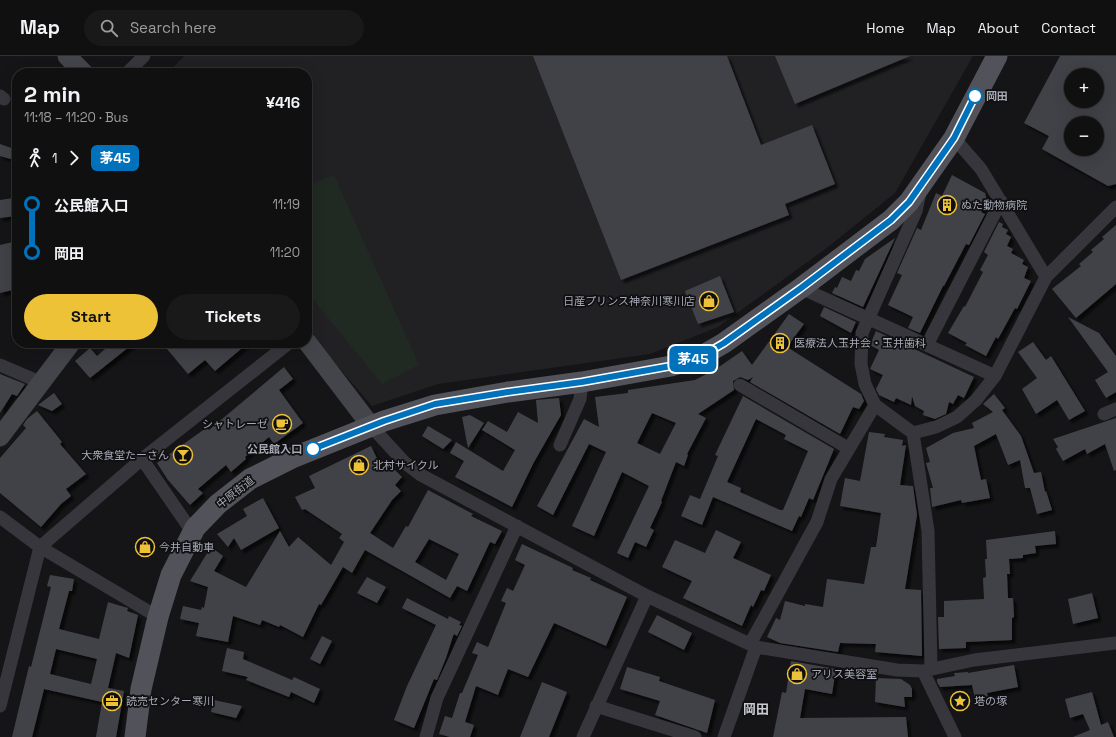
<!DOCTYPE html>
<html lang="en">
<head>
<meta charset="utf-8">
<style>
  :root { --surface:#101011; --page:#19191a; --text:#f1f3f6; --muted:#9c9d9f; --line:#303031; --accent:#edc237 }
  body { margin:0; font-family:"Space Grotesk","Noto Sans JP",sans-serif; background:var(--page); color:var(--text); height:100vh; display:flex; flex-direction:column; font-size:15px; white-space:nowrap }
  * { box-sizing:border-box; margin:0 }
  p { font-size:13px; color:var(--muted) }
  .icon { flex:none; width:22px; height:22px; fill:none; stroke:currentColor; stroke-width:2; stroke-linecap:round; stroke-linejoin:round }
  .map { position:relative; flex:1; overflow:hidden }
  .side { position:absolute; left:12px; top:12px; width:300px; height:280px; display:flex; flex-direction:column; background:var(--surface); border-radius:16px; box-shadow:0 4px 16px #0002,0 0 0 1px var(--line) }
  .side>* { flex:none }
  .badge { padding:0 8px; border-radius:6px; font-size:14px; line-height:26px }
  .fabs { position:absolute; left:1064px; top:12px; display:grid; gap:8px }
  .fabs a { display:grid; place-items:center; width:40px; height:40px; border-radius:50%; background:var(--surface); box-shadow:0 4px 16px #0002,0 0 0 1px var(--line); font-size:20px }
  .map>.badge { position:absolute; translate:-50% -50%; box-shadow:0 0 0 2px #fff }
  .legs { display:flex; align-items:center; gap:6px; height:44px; padding:0 12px; font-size:13px }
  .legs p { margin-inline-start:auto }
  .summary { display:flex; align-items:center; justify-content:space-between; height:68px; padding:0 12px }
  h1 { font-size:22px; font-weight:800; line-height:30px }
  .cta { display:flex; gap:8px; margin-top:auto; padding:8px 12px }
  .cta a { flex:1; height:46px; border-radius:24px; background:var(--accent); color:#111; font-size:16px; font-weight:800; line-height:46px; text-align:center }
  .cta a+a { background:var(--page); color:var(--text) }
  ul { padding:0 12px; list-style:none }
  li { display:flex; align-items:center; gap:14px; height:48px; font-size:15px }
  li i { display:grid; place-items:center; width:6px; height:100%; margin:0 5px; background:currentColor }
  li i::after { content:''; width:10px; height:10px; margin:-5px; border:3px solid; border-radius:50%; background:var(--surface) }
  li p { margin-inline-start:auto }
  li:first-child i { background:linear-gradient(#0000 50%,currentColor 0) }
  li:last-child i { background:linear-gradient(currentColor 50%,#0000 0) }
  header { display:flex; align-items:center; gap:24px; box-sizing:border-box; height:56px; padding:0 20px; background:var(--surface); border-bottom:1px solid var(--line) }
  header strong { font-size:19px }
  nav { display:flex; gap:22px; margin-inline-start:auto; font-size:14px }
  .search { width:280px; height:36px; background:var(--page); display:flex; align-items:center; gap:10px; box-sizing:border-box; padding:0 14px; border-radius:22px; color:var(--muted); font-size:15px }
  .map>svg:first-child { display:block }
</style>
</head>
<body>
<header>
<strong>Map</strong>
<div class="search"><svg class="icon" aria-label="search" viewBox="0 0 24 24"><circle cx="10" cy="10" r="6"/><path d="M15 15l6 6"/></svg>Search here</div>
<nav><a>Home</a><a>Map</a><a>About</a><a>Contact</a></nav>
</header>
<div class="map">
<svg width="1116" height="681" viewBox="0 0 1116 681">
  <defs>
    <filter id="shadow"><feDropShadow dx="3.5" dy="3.5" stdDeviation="1" flood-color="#0009"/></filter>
  </defs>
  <rect width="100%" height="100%" fill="#151517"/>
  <path fill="#212124" d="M184,0H973L895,137L828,191L718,271L650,298L438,328L372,350L307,275V17H168Z"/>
  <path fill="#212923" d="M334,119L419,309L382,328L307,236V129Z"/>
  <path fill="#414247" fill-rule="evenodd" filter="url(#shadow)" d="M533,0H727L761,89L812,69L835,128L785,148L789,159L621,224Z
    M775,0H910L795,48Z
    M1060,0H1116V128L1108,130L1042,93L1049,80L1024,67ZM1071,19H1097V45H1071ZM1071,67H1097V93H1071Z
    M0,88L17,94L14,104L0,100Z
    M952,119L985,137L987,145L981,156L985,158L969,189L966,188L944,230H943L920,277L908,272L913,261L888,249L902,219L897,217L917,172L921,174L936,137L942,140Z
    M14,142L16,160L0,162V144Z
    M999,166L1003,168L1002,171L1008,174L1006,178L1011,181L1007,190L1013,193L1011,197L1024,204L1022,208L1028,211L1024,222L1031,225L1017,253L1015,252L998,283L996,281L986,300L965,289L967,287L948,277L964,250L965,251L983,216L980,214L988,199L984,196Z
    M1116,169V228L1076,262L1052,233L1081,210L1079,208L1093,196L1091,194L1104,183L1102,181Z
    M895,182L863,251L832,237L835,231L837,232L842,221L851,225L856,214L859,215L865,203Z
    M17,185V233L0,237V189Z
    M720,220L734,256L698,268L685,235Z
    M824,251L856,266L851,277L820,260Z
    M789,258L804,268L787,291L861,338L864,345L859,353L853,351L840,378L750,326L753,321L748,324L740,321L733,325L734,334L698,358L706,362L687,398L688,399L684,410L676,406L661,445L662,446L650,472L654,474L646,491L635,486L628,502L617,497L649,430L622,416L594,480L572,470L606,396L589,388L553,459L537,450L584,363L599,371L595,341L628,337V334L695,324L716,313L742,295L752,309ZM652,357L676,367L660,398L637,387Z
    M1068,261L1099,277L1116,300V336L1106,342L1095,324L1108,316Z
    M876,275L974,321L964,342L958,339L953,348L949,346L946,358L935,363L923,359L924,355L915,350L912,340L911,349L896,342L894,346L879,339L876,333L883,319L870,313L879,294L870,289Z
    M1033,286L1046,304L1051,300L1085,355L1069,364L1057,344L1036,358L1022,333L1037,322L1018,296Z
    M112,287H134L90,322L75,305L90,292L97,300Z
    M162,287H248L215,315L205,304L188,318Z
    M284,311L293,323L279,334L303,367L274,388L269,381L245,401L246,403L231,416L226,409L198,433L203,437L190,449L168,424L157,407L206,372L209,374Z
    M0,318L25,328L17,340L12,338L0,357Z
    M54,337L62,348L52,355L38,349Z
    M994,338L1005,352L1002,354L1021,380L1034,417L1041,416L1045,436L1046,435L1052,454L1037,458L1030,432H1025L1020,404L1008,409L996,378L974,390L981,424L986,423L990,442L962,447L961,444L932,451L930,432H933L926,407L930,406L926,392L953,377L974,372L972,367L993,356L983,348Z
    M743,340L834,393L813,444L809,442L801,461L799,460L792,475L713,441L702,469L681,460L690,439L700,443L718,400L715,399ZM756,363L786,379L784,383L808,395L783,454H780L740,436L741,432L727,426Z
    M559,342L561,359L534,406L512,451L455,421L464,405L450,397L456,386L503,415L515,394L482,374L488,365L507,376L518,356L538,367L536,344Z
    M37,355L62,386L60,388L86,418L66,433L71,440L61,448L41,471L0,437V402L26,372L23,369L27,363Z
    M470,359L484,367L468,392L462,361Z
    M1116,362V414L1114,415L1105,388L1087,398L1085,393L1063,405L1056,393L1058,391L1053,383Z
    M428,370L452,384L443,393L422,380Z
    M869,376L885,378L884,381L903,384L902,390L906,389L900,429L913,430L917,459L905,533L921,534L922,600L875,596L876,588L840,587L838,596L780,587L767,581L776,562L780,564L785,545L805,550V548L823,551L827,523L864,528L871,491H876L881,457L840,450L845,422L860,425Z
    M371,390L382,413L388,407L402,421L395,429L401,435L392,444L370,477L393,492L406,470L408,471L428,434L473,458L471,460L502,475L495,488L490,486L467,535L457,530L450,542L365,494L352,517L343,511L321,549L319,548L303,581L280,569L279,571L262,564L260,569L233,560L228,586L196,580L199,567L180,563L183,550L201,554L202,551L204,552L208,531L190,525L211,491L223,500L214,515L246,531L280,475L289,491L298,481L331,509L344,486L339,482L342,478L305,453L302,454L295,441L315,432L309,420ZM429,483L459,498L446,524L415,506Z
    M263,442L279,472L241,494L234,482L228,491L217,478L247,460L243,453Z
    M716,474L741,486L733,502L771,519L764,535L761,534L753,551L751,549L742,570L683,542L692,525L662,511L675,484L705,497Z
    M1055,475L1056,488L1035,490L1036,497L1023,499V502L1009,503L1010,518H1007L1008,542H1013L1014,561L1012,562V584L966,586V592L939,593L938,561H944V545L984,543L983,522L986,521L985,503H987L986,484Z
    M522,488L573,512L572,514L591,522L590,524L627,541L606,590L554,567L528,621L508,613L498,639L476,630L465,666L474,669L470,681H450L439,678L445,660L452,662L460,637H462L478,599L472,597L477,586L488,591L506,547L501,545L507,532L513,535L525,509L515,504Z
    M50,519L74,523L72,535H69L59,573L99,583L108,546L121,550L128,552L127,555L138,559L129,602L116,597L108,632L124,635L116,681H96L102,646L44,633L32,681H12L29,610L31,611L51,531L47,530ZM56,593L97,603L91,628L50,618Z
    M367,521L386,531L377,547L357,537Z
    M1092,537L1098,562L1073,568L1068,543Z
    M407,542L448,563L449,560L461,566L459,569L462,570L457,580L454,578L453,580L446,602L437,624L434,623L414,672L394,664L407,630L436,569L402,552Z
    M657,559L692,577L684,594L648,576Z
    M322,580L332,585L320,608L310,603Z
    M227,592L244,596L243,603L292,624L294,621L320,633L314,647L291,636L289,641L246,624L248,621L222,615Z
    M791,605L836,613L832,638L805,633L800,662L906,661L908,681H773L782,636L786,637Z
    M1014,609L1018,631L987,637L988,641L975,643L972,629L940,631L937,626V623L955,620L954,617L968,616V617Z
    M627,611L660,621L659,625L715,644L707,677L655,659L660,645L620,633Z
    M876,622L901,623L910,629L912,633V641H904L905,651L875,646Z
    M542,626L567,636L549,681H520Z
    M1092,636L1101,669L1108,666L1114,681H1073L1090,674L1083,658L1070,662L1065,643Z
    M214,644L242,650L236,662L211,656Z"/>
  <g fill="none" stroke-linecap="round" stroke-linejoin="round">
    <path stroke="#36363c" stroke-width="13" d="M127,17L144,0
      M0,40L4,43
      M954,82L981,113L1046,221
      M801,232L995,320
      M927,289L1001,145
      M0,309L42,327
      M740,329L848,392
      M875,349L913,377L928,475L931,612
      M1104,358L1116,353
      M371,370L405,407L421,419L647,540L756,591L897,614L923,615L974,604L1116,587
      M913,377L936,371L957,361L976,344L995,320L1046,221L1116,151
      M560,389L580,343L582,326
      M142,403L193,477
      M0,461L40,491L158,561
      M750,588L817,466L831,423L875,349L865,328L861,308L862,277L916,155L920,137
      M923,615L955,681
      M0,650L40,491L142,403L289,287
      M596,650L695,681
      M426,681L437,642L517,470
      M583,681L647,540
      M724,681L756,591"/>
    <path stroke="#44454b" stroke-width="19" d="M67,0L84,17
      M307,286L371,370
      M0,381L71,287"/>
    <path stroke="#52535a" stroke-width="21" d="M135,681L141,633L158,561L171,519L195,472L218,448L250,423L292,402L384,365L435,349L508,336L582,326L671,310L700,301L724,287L801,232L891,164L909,146L954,82L997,0"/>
  </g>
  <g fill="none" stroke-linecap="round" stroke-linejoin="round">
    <defs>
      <path id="line-1" d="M313,393L384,365L435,348L508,336L582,326L671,310L700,301L724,287L801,232L891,164L909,146L954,82L975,40"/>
    </defs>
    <use href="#line-1" stroke="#fff" stroke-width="9"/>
    <use href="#line-1" stroke="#0072bc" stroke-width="6"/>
  </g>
  <defs>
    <symbol id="building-ring" viewBox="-11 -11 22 22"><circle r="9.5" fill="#101012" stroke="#edc237" stroke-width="1.5"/><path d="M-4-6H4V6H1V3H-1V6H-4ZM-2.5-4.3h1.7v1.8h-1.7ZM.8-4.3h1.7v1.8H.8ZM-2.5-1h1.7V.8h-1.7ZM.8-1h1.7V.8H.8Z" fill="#edc237"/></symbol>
    <symbol id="shop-ring" viewBox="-11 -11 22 22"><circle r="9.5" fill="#101012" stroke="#edc237" stroke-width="1.5"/><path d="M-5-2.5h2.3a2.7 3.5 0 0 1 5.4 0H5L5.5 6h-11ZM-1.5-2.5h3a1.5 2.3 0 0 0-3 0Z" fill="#edc237"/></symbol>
    <symbol id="cafe-ring" viewBox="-11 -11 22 22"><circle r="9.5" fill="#101012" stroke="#edc237" stroke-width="1.5"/><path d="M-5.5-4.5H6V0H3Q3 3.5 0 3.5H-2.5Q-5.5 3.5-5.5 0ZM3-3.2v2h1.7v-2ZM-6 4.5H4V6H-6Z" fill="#edc237"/></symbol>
    <symbol id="bar-ring" viewBox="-11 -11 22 22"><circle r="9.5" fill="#101012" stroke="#edc237" stroke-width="1.5"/><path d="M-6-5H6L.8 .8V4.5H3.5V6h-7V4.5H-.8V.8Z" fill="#edc237"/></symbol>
    <symbol id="office-ring" viewBox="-11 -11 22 22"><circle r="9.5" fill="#101012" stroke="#edc237" stroke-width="1.5"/><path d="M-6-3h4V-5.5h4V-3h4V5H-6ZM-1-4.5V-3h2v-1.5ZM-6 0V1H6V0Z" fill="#edc237"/></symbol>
    <symbol id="sight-ring" viewBox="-11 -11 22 22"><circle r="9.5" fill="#101012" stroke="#edc237" stroke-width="1.5"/><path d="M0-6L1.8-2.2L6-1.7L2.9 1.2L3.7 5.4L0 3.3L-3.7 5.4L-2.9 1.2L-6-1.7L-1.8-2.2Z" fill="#edc237"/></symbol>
  </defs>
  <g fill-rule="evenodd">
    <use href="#building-ring" x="936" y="138" width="22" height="22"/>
    <use href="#shop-ring" x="698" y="234" width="22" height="22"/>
    <use href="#building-ring" x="769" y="276" width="22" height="22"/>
    <use href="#cafe-ring" x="271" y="357" width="22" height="22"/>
    <use href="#bar-ring" x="172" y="388" width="22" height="22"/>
    <use href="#shop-ring" x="348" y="398" width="22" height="22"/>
    <use href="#shop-ring" x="134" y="480" width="22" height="22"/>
    <use href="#shop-ring" x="786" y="607" width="22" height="22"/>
    <use href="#office-ring" x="101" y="634" width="22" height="22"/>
    <use href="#sight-ring" x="949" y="634" width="22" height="22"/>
  </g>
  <g fill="#fff" stroke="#0072bc" stroke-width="2">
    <circle cx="975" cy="40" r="7"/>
    <circle cx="313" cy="393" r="7"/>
  </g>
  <g text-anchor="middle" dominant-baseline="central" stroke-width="3.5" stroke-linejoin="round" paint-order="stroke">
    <g font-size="11" font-weight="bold" fill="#a7aab6" stroke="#101012" text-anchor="start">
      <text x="986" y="40">岡田</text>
      <text x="302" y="393" text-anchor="end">公民館入口</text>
    </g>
    <g font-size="11" fill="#a7aab6" stroke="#101012" text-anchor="start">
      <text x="961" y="149">ぬた動物病院</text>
      <text x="695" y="245" text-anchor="end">日産プリンス神奈川寒川店</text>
      <text x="794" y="287">医療法人玉井会・玉井歯科</text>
      <text x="268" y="368" text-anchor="end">シャトレーゼ</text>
      <text x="169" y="399" text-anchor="end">大衆食堂たーさん</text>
      <text x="373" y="409">北村サイクル</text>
      <text x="159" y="491">今井自動車</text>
      <text x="811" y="618">アリス美容室</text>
      <text x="126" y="645">読売センター寒川</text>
      <text x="974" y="645">塔の塚</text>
    </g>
    <g font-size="11" fill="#a7aab6" stroke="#101012">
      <text transform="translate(235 436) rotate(-38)">中原街道</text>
    </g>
    <g font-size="13" font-weight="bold" fill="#c8cad3" stroke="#101012">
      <text x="756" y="653">岡田</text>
    </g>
  </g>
</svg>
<div class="fabs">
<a>+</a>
<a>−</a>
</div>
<b class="badge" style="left:693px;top:303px;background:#0072bc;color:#fff">茅45</b>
<section class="side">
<div class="summary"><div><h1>2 min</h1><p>11:18 – 11:20 · Bus</p></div><b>¥416</b></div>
<div class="legs"><svg class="icon" aria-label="walk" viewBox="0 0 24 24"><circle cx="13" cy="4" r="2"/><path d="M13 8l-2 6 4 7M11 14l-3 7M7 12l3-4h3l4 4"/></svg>1<svg class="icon" aria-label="forward" viewBox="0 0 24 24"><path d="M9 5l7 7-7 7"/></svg><b class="badge" style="background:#0072bc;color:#fff">茅45</b></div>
<ul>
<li><i style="color:#0072bc"></i><b>公民館入口</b><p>11:19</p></li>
<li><i style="color:#0072bc"></i><b>岡田</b><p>11:20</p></li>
</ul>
<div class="cta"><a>Start</a><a>Tickets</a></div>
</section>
</div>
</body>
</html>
